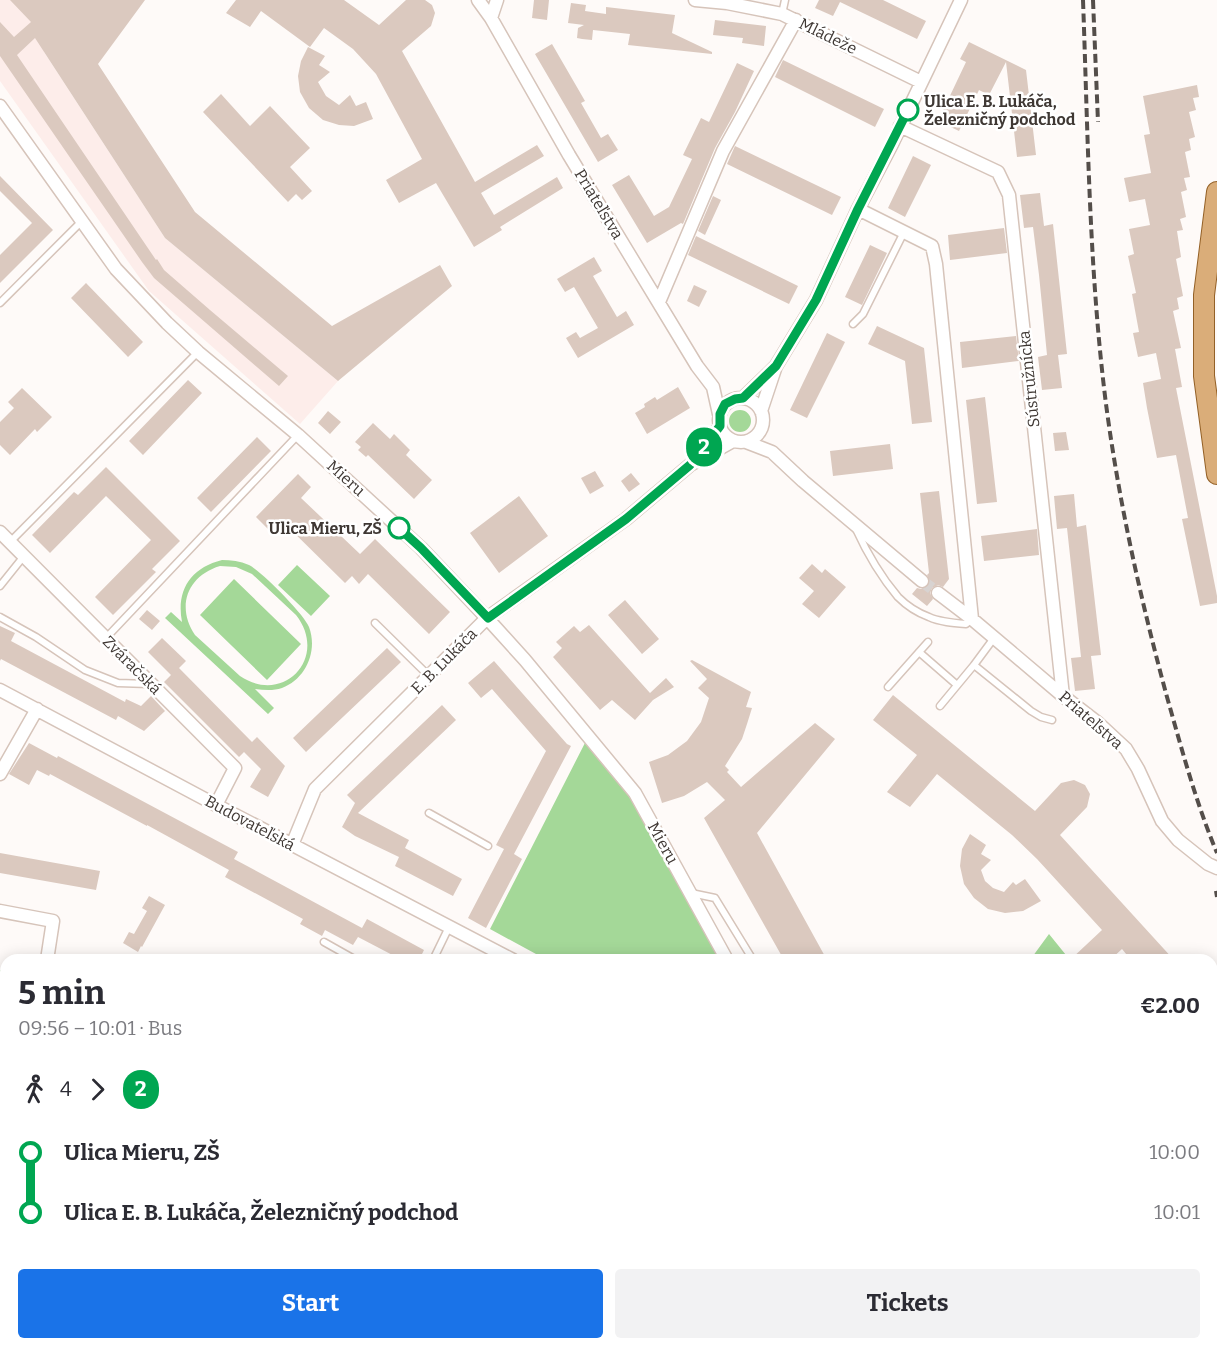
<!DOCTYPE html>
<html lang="en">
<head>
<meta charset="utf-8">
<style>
  :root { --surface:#fff; --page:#f2f2f3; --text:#2b2b33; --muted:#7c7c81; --accent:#1a73e8 }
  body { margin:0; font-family:Bitter,serif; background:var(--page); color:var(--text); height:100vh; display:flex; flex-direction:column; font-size:22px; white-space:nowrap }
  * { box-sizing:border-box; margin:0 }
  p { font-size:20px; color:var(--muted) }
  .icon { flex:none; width:33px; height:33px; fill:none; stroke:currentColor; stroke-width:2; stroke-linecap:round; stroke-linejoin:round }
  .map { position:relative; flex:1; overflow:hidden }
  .panel { position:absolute; left:0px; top:954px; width:1218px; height:396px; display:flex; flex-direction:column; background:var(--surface); border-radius:18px 18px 0 0; box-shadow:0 3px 15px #0003 }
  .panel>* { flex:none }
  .badge { padding:0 12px; border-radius:20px; font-size:21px; line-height:39px }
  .map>.badge { position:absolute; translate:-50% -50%; box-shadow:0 0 0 3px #fff }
  .legs { display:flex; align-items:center; gap:9px; height:66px; padding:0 18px; font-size:20px }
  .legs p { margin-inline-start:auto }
  .head { display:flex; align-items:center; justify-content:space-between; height:102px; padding:0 18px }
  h1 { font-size:33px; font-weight:700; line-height:45px }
  .primary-button { display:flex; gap:12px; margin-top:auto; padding:12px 18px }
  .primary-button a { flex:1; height:69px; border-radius:6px; background:var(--accent); color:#fff; font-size:24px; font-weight:700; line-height:69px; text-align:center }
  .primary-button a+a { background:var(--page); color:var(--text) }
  ul { padding:0 18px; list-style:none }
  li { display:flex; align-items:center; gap:21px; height:60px; font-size:22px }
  li i { display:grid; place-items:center; width:9px; height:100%; margin:0 8px; background:currentColor }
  li i::after { content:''; width:15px; height:15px; margin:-8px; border:4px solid; border-radius:50%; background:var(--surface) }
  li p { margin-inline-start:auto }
  li:first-child i { background:linear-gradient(#0000 50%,currentColor 0) }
  li:last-child i { background:linear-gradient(currentColor 50%,#0000 0) }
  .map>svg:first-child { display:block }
</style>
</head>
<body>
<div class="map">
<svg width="1217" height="1350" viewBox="0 0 1217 1350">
  <rect width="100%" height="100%" fill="#fefaf8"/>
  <path fill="#fdedea" d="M0,0H99L44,52L165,238L338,381L300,424L149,291L0,81Z"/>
  <path fill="#a4d898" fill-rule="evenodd" d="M729 421a11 11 0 1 1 22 0a11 11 0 1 1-22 0Z
    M222,560C231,560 240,561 249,565C261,571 304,614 309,627C318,651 306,679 282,688C273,691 264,690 255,689L274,708L268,714L165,618L171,612L182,622C176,591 190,568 222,560ZM220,566L236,567L252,574L296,615C329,657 284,706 240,676L195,635C176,607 187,576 220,566Z
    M297,565L330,596L311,616L278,585Z
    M234,579L301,644L267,680L200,615Z
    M587,739L639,810L720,960H547L490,929Z
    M1049,934L1070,960H1030Z
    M0,970L6,972V1021L0,1029Z"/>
  <path fill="#dbc9bf" d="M10,0H145L98,64L195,212L332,326L440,265L452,286L338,381L165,238L35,38L17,55L156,260L157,259L164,270L210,310L288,376L279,386L154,278L142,262L0,56V22L14,37L31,22Z
    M236,0H344L379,25L406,0H425L432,5L435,13L431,26L402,51L475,182L537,145L544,156L481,193L494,215L557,177L563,188L500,227L502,230L474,247L436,183L399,203L386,180L422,159L376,74L353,49L324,28L310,47L261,11L250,27L226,13Z
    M534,0H549L547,20L532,18Z
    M819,0H883L926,21L917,39L840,2L833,16L815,8Z
    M571,3L586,5L585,11L606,14V7L675,15L672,33L712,52V54L628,45L630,34L593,30L592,40L582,39L577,38L578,28L584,25L568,23Z
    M715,20L766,26L764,46L742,43L743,38L713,35Z
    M969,42L1026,70L1036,155L1017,157L1006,62L989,95L979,90L959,131L938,121L966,62L960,59Z
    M552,44L585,101L581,103L601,138L608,134L618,150L598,162L535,54Z
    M308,47L325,56L319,65L330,72L318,82L326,96L339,105L350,95L356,106L366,102L373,119L354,126L339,125L323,120L309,108L300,92L298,76L301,61Z
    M783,60L884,109L875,127L775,77Z
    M737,63L754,71L735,112L715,148L683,224L681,223L647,243L612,185L629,175L654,216L669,207L692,159L683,155L701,118L709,122Z
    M1197,85L1199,97L1193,98L1196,110L1189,112L1195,137L1189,139L1191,150L1185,152L1190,177L1184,178L1187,190L1181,192L1186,217L1180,219L1183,230L1177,231L1181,257L1176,259L1183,296L1177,298L1179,309L1173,311L1181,348L1175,349L1182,387L1176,388L1217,596V603L1200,606L1182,519L1188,518L1176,455L1157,458L1147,408L1143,383L1161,379L1156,353L1138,357L1133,333L1139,332L1132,294L1136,293L1128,256L1134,254L1129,229L1150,225L1145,199L1129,202L1124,178L1151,173L1144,135L1150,134L1143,96Z
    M221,94L250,126L270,106L310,148L290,167L312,191L302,200L296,194L288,202L203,112Z
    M735,146L841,197L832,215L727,164Z
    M913,156L931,165L905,217L888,208Z
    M0,176L53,230L0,283V255L32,223L0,191Z
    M1040,193L1044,226L1053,224L1067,354L1058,355L1062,388L1042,390L1038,357L1047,355L1039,275L1033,227L1024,228L1020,195Z
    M713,196L721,200L705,235L698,231Z
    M1004,228L1007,253L950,260L948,235Z
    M696,236L798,286L789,304L688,255Z
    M870,245L887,253L862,305L845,297Z
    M594,257L602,271L593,276L617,317L626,311L634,325L578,358L566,338L576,332L580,338L598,328L574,287L565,292L557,279Z
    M86,283L143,342L128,357L71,298Z
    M694,285L707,291L699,307L687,301Z
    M877,326L924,348L932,422L912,424L905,361L868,344Z
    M827,333L845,342L807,418L790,410Z
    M1016,336L1019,361L962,368L960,342Z
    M188,380L202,393L143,455L129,441Z
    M678,387L690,408L647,434L635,413L645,407L644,404L655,397L657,400Z
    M22,388L52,417L37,432L35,429L10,455L0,445V422L14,408L8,402Z
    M985,397L997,502L977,504L966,400Z
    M328,411L341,422L330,434L318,423Z
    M373,423L390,439L394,434L410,450L406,455L432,480L414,499L368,455L366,457L358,450L361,447L355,442Z
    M1066,432L1069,450L1055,451L1053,433Z
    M257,437L271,451L211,512L197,498Z
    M890,444L893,469L833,476L830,451Z
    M106,467L180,541L152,569L156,572L113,615L95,597L151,540L106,496L50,553L32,535L74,492L78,495Z
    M595,471L604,486L590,494L581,478Z
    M631,473L640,484L629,492L621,481Z
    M298,474L311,487L301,498L360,554L375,539L450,612L429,634L368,574L359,584L352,576L345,583L280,519L269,530L256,517Z
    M939,491L949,579L943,587L938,585L932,588L930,593L933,599L927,606L912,594L917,588L921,589L925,588L929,586L930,582L927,575L929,573L920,493Z
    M1074,494L1077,527L1086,525L1101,655L1091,656L1095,689L1075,691L1071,658L1081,657L1067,528L1057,529L1054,496Z
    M519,496L548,536L499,573L470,533Z
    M1037,529L1039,555L984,561L981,536Z
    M812,564L822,573L825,569L846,587L819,618L802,604L814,591L799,578Z
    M625,600L659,639L642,654L608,615Z
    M147,610L160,621L152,630L139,619Z
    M589,625L650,693L666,678L674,687L653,700L635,720L612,700L600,710L553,657L562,648L556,642L574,626L580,632Z
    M0,626L15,633L11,641L125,702L126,699L141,706L151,696L165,711L144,731L118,716L116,720L1,659L0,661Z
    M162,638L186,661L179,668L252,742L257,737L285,766L268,797L250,787L261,769L244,752L239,757L164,682L171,675L148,652Z
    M387,648L401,662L306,752L293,738Z
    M692,660L751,692L746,707L752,708L747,724L742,739L725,766L729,770L727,772L741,787L815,723L835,739L757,833L827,960H784L704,818L725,800L707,782L684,796L662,803L649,762L668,755L687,741L701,722L709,698L698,688L707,679L690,661Z
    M494,661L567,744L571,746L514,854L522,859L486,928L468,918L504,849L496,845L546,751L492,689L481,698L468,683Z
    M893,695L1035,811L1061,783L1074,780L1085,785L1090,794L1087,807L1060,835L1174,960H1131L1122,949L1110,960H1070L1102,930L1037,859L1012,835L937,774L910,807L887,792L917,755L873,720Z
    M442,705L456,720L358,813L409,840L405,848L462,879L453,896L395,866L399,857L355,836L342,827L355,803L347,795Z
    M29,743L57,758L58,756L238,852L234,859L362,928L367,919L424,950L419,960H402L358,937L353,945L325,930L322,936L300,924L303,919L225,877L229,870L147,825V826L50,774L49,776L37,770L29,785L9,774Z
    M970,834L986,845L981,854L991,860L981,870L985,881L993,888L1004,892L1013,882L1016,885L1025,879L1041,901L1023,911L1005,913L988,909L974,898L964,884L960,866L962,849Z
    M0,853L100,871L96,890L0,873Z
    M149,896L165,905L142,947L141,946L138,952L123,943L129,932L134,934L147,911L142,908Z"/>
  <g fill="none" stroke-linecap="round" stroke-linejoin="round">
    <path stroke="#d8d3d1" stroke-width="12" stroke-dasharray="12 6" stroke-linecap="butt" d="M922,581L938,593"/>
    <defs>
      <path id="lane" d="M782,14L785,0
        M0,303L82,221
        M853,324L863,314L904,232
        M856,529C866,551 882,578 898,597C906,605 918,613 929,617C940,622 953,623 966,624L972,619
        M10,542L198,352
        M0,586L24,556
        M0,617L36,637L85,670L118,683L149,684
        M375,623L429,676
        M106,638L298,435
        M994,638L974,665L1031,711L1041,717L1052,720
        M919,652L957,685
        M888,687L928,642
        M940,706L974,665
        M429,813L488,846
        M691,893L715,898L753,960
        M324,942L356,960
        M433,960L449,927
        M0,1193L6,1194"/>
      <path id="street" d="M478,0L491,18L569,155L697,366L713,387L719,414
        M695,0L727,3L782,14L921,82
        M491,18L497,0
        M0,106L116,269L167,323L198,352L298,435L421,548L487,618L525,660L635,793L727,960
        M900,126L998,172L1009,195L1063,696
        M858,209L932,246L936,264L972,619
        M659,302L723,151L796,20
        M719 420a22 22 0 1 1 44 0a22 22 0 1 1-44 0Z
        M743,398L775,367
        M761,411L776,366L816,300L858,209L892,144L961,0
        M746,442L772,452L803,481L922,581
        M693,461L720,426
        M0,532L235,768L216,805
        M938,593L972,619L1063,696L1098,723L1126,749L1138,769L1162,821L1178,840L1208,864L1217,868
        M0,690L216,805L513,960
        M0,774L37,709
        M292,845L315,789L487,618L626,519L690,465L733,441
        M0,911L53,921L47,960
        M0,1239L6,1206
        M407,1344L413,1350
        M607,1344L613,1350
        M812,1344L818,1350
        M1008,1344L1017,1350
        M237,1350L241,1344"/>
      <path id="primary" d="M1217,192L1204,295V376L1217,474
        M1212,1205H1217
        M1212,1311L1217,1300
        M1082,1344L1087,1350
        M1194,1350L1197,1344
        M1214,1350L1217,1344"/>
    </defs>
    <use href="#lane" stroke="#d6c4ba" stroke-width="9"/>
    <use href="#street" stroke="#d6c4ba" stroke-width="15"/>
    <use href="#primary" stroke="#946127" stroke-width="22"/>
    <use href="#lane" stroke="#fff" stroke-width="6"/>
    <use href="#street" stroke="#fff" stroke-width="12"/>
    <use href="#primary" stroke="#daad79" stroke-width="20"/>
    <path stroke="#544e4a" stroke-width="4" stroke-dasharray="9 4.5" stroke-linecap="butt" d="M1083,0C1088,135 1089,270 1106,404C1119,503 1141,601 1167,697C1182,750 1196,803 1217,853
      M1093,0L1098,122
      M1216,891L1217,897"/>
  </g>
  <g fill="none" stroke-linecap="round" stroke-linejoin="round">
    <defs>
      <path id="line-1" d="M399,528L421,548L488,618L626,519L690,465L720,426V414L725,404L735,399L743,398L776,366L816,300L858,209L908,110"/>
    </defs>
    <use href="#line-1" stroke="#fff" stroke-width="14"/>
    <use href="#line-1" stroke="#00a651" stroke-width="9"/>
  </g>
  <g fill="#fff" stroke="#00a651" stroke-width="3">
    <circle cx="908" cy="110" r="10"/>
    <circle cx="399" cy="528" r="10"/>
  </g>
  <g text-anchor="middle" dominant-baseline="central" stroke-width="5" stroke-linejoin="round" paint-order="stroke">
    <g font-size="16" fill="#3f3834" stroke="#fff">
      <text transform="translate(828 36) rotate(26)">Mládeže</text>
      <text transform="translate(599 204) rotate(59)">Priateľstva</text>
      <text transform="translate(1029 379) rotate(-96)">Sústružnícka</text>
      <text transform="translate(346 478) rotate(42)">Mieru</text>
      <text transform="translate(444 661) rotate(-45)">E. B. Lukáča</text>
      <text transform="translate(132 665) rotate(45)">Zváračská</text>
      <text transform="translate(1091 720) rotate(41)">Priateľstva</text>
      <text transform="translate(250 823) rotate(28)">Budovateľská</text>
      <text transform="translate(663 843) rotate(61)">Mieru</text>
    </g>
    <g font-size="16" font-weight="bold" fill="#3f3834" stroke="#fff" text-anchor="start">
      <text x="924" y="101">Ulica E. B. Lukáča,<tspan x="924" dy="18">Železničný podchod</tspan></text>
      <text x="382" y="528" text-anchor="end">Ulica Mieru, ZŠ</text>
    </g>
  </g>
</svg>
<b class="badge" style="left:704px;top:447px;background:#00a651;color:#fff">2</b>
<section class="panel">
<div class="head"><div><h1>5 min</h1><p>09:56 – 10:01 · Bus</p></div><b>€2.00</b></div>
<div class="legs"><svg class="icon" aria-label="walk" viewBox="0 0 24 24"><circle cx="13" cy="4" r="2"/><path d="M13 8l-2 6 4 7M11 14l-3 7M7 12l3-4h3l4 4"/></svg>4<svg class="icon" aria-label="forward" viewBox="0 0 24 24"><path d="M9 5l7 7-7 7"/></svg><b class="badge" style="background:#00a651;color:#fff">2</b></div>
<ul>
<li><i style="color:#00a651"></i><b>Ulica Mieru, ZŠ</b><p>10:00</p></li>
<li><i style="color:#00a651"></i><b>Ulica E. B. Lukáča, Železničný podchod</b><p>10:01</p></li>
</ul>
<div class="primary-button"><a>Start</a><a>Tickets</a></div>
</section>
</div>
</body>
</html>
